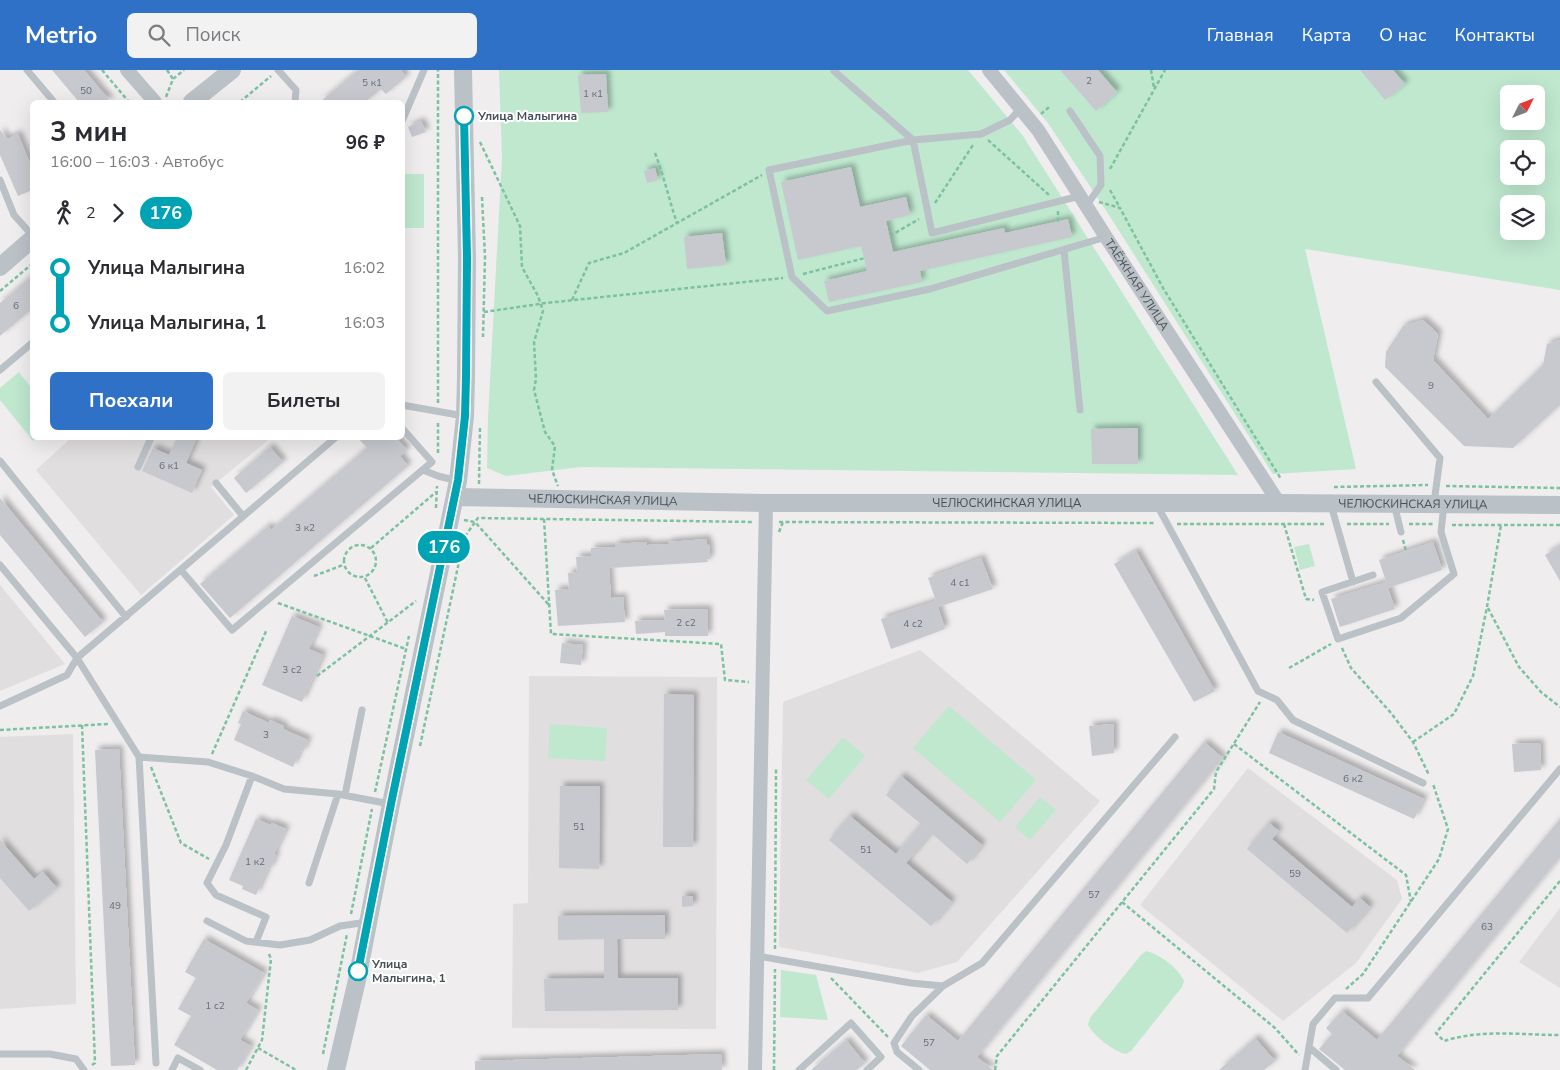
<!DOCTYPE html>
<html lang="ru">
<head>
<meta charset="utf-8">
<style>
  :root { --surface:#fff; --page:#f2f2f3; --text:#2b2b33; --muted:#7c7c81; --accent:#2f71c7 }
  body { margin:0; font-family:"Nunito Sans",sans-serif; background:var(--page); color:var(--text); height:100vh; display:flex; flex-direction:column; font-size:19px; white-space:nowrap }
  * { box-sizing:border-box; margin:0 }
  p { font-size:16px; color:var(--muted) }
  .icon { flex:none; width:28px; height:28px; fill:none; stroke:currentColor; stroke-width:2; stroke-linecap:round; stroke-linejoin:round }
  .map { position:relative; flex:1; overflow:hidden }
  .drawer { position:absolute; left:30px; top:30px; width:375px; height:340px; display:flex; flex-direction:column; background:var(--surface); border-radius:8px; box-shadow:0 5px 20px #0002 }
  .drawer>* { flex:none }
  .badge { padding:0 10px; border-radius:16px; font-size:18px; line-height:32px }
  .needle { width:32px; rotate:48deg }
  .tools { position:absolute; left:1500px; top:15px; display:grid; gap:10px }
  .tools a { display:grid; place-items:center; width:45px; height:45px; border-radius:8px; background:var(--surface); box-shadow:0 5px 20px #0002; font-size:25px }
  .map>.badge { position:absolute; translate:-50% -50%; box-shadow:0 0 0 2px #fff }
  .legs { display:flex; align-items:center; gap:8px; height:55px; padding:0 20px; font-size:16px }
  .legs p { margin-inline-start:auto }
  .headline { display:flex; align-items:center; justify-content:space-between; height:85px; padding:0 20px }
  h1 { font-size:28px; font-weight:700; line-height:38px }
  .cta { display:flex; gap:10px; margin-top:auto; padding:10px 20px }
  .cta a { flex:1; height:58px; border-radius:8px; background:var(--accent); color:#fff; font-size:20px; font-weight:700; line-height:58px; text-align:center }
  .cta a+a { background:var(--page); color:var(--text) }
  ul { padding:0 20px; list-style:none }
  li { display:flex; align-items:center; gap:18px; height:55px; font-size:19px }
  li i { display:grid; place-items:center; width:8px; height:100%; margin:0 6px; background:currentColor }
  li i::after { content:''; width:12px; height:12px; margin:-6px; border:4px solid; border-radius:50%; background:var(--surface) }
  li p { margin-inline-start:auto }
  li:first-child i { background:linear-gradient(#0000 50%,currentColor 0) }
  li:last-child i { background:linear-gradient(currentColor 50%,#0000 0) }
  header { display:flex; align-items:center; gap:30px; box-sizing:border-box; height:70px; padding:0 25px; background:var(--accent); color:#fff }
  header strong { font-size:24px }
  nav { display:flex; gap:28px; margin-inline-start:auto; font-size:18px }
  .search { width:350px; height:45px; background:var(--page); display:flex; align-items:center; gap:12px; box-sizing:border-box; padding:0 18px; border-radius:8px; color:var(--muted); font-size:19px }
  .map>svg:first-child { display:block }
</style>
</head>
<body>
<header>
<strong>Metrio</strong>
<div class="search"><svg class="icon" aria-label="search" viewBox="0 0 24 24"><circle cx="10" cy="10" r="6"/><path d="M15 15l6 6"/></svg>Поиск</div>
<nav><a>Главная</a><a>Карта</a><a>О нас</a><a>Контакты</a></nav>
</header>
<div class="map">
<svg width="1560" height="1000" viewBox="0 0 1560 1000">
  <defs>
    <filter id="shadow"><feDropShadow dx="4" dy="-4" stdDeviation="2.5" flood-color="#0004"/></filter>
  </defs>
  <rect width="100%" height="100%" fill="#efeded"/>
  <path fill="#e0dede" d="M71,368H271L211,417L234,445L141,525L36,400Z
    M0,515L65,594L0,621Z
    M920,580L1100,731L957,892L918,903L779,877L783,632Z
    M529,606L717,607L716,959L512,958L513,834L528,833Z
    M73,664L76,934L0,939V667Z
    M1248,698L1397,810L1402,829L1356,893L1283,951L1140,835Z
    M1560,838V918L1519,892Z"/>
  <path fill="#bfe8cf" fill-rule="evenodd" d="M499,0H968L1023,66L1238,405L581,397L506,406L487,398L488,348L502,88Z
    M1004,0H1560V220L1305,179L1356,399L1273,404L1109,145L1048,53ZM1509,24H1536V51H1509ZM1509,79H1536V106H1509ZM1509,134H1536V161H1509Z
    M403,104H424V158H403Z
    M19,302L32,319V368H37L33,371L0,330V318Z
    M1309,474L1315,496L1300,500L1294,477Z
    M949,636L1036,710L1000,752L913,678Z
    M550,654L607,658L605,691L548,688Z
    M843,667L865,686L829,729L806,710Z
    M1040,727L1056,740L1030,770L1015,757Z
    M1146,881C1160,884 1178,898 1184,911L1182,917L1131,981L1126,984C1113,981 1095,967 1088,955L1090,948L1141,885Z
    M781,900L816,905L828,950L780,947Z"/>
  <path fill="#c7c9cf" filter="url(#shadow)" d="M52,0H84L111,32H79Z
    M358,0H401L406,7L386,24L381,19L365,32H320Z
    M1060,0H1098L1117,22L1096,41Z
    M1360,0H1393L1405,14L1385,30Z
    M606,4L608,42L581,43L578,5Z
    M421,51L426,62L412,67L408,57Z
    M0,60L7,69L18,64L32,98V120L18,126L0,85Z
    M851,97L860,137L906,127L910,145L886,151L893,182L1004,158L1005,163L1068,149L1072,167L920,201L922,212L829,232L824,211L867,201L861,176L798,190L781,112Z
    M655,98L658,110L647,113L644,101Z
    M722,163L726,195L687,199L684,167Z
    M32,206V239L0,266V233Z
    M1423,250L1438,264L1433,290L1488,349L1543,295L1547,274L1560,270V335L1513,378L1464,376L1385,297L1386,282L1403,256Z
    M1138,358V394H1092L1091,359Z
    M177,368H197L186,393L202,400L192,423L142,401L153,378L169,385Z
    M358,368H396L407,380L400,386L408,396L230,548L200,514L268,456L271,460L367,378Z
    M270,377L283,392L246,423L234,408Z
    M0,428L103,552L85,567L0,465Z
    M707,469V474H709L710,489H707L708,492L609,498L611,528L623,527L625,552L558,556L555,520L569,519L568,503L577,502L576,487L591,486V478L615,477V474L646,472L647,475L668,474V472Z
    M1433,472L1442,500L1388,518L1379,490Z
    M1560,476V511L1545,485Z
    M1136,481L1215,621L1194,632L1114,494Z
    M981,488L993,519L938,537L945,559L891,579L881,549L936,531L928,508Z
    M1386,512L1395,539L1340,557L1331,529Z
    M708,539V566H665V562L636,564L635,551L665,550L664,540Z
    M292,546L319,557L309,579L323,585L302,632L262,615Z
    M562,573L583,575L581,595L560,593Z
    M664,624L694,625L693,777H663Z
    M243,641L269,653L270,650L284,656L283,659L308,670L303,682L300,681L293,697L234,670L241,654L238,653Z
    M1114,654V683L1092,686L1089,656Z
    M1278,662L1424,729L1414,749L1269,683Z
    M1204,672L1223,688L977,987L993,1000H930L901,976L926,945L958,971Z
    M1540,673L1541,700L1514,702L1512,674Z
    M119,679L135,995L111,996L95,680Z
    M901,706L982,775L967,794L931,763L906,793L952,832L931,856L829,770L850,746L896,784L921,754L886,725Z
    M560,716H600L599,799L559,798Z
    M256,749L271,755L272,753L286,759L274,784L276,785L270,799L268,798L256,825L242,819L243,816L229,810Z
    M1560,749V787L1397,986L1415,1000H1345L1319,979L1332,964L1326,958L1342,941L1377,970Z
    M1269,753L1279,761L1272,769L1352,837L1360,828L1370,837L1347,863L1247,779Z
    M0,770L34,809L43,802L57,818L29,841L0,808Z
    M682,826H693V836L682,837Z
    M665,845V869H617L618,908H678V940L545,941L544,909L604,908V869L558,870V846Z
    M204,869L264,903L246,933L258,940L240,970L251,976L237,1000H217L174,975L191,946L178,939L196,908L185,902Z
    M1255,968L1275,991L1264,1000H1219Z
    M846,970L865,993L857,1000H811Z
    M721,984L722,1000H475V991Z"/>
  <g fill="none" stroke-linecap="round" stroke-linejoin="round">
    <path stroke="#7cc2a0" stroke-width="2.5" stroke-dasharray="4 2.5" stroke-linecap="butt" d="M102,0L129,32
      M167,0L173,9
      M1151,0L1154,18
      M166,27L173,9L184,0
      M240,32L271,6
      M1041,44L1049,37
      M988,70L1049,125
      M480,72L520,156L522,197L538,226L543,241L534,272L536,309L534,320L545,362L555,376L552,400L558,416
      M655,83C664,106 669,130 677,153
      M1110,99L1165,0
      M1110,120L1120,138
      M482,127L485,187L483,267
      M1099,132L1120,138L1163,218L1281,409
      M935,133L973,75
      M1058,141V152
      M890,166L919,149
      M803,204L865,188
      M0,221L32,194
      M572,230L589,193L624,183L762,105
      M484,242L546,233L783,208
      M438,333V0
      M438,383V351
      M479,414L480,357
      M1446,416L1560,418
      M1334,417L1428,415
      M436,438L437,416
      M544,449L551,564L721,574L725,610L749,612
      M464,450L475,452L478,448L754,452
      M779,452L1156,453
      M1177,454H1326
      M1284,454L1306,529L1314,530
      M1347,454H1389
      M1409,454H1434
      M1452,455H1560
      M779,462L783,452
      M1403,470L1406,481
      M344 491a16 16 0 1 1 32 0a16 16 0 1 1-32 0Z
      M371,478L436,422
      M314,506L343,495
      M365,508L388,553
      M278,533L406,579
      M1488,538L1519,597L1541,622L1560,637
      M1342,578L1351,598L1391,643L1413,672L1429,705
      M1289,598L1331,574
      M317,606L416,531
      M82,655L95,993L92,995
      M0,660L108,654
      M1413,672L1454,644L1473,606L1487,537L1501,455
      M1234,674L1406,805L1411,832
      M420,676L464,468L475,452L549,535
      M212,684L267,559
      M151,697L181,773L209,789
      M375,722L409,566
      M1560,811L1436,963L1444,971C1481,959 1522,965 1560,965
      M1122,832L1275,958L1299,985
      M351,844L372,739
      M775,879L776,699
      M831,908L888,967
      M1346,919L1363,904L1439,789L1448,759L1433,714
      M258,978L296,1000
      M323,984L347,864
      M246,1000L262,970L271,889L269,884
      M774,1000L775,899
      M995,1000L997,986L1214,719L1216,702L1260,632"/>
    <path stroke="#bac1c7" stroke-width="7" d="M27,0L54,32
      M278,0L296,20L295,32
      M834,1L913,70L932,163L1080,126
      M1021,38L1010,50L981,64L913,70L769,100L792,207L827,241L930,219L1106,167
      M1070,41L1100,86L1101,115L1086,136
      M402,51L424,0
      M0,110L14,145L32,165
      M1064,180L1080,340
      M0,300L32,273
      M1376,312L1440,388L1434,433
      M402,335L464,346
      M0,391L126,547
      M138,397L151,368
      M423,400L438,406L458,411
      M216,413L243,446
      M1394,434L1401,462
      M1157,435L1258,621L1277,630L1293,650L1423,713
      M1331,435L1353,512
      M0,495L77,588L139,687L156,993
      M181,500L232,560L432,392L402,358
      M1373,505L1322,522L1338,569L1401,548L1454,504L1441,462L1444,434
      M0,636L67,605L77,588L335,368
      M139,687L208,692L252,706L284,719L338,724L390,734
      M252,706L226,775L207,813L216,825L266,847L256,872
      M345,725L362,640
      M309,813L338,724
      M207,851L246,871L280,875L310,870L340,856L368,852
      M758,886L911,913L943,916L982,893L1175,667
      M1309,977L1336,1000
      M0,984H50L76,989L84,1000
      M172,1000L178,988L200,1000
      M799,1000L851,953L881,987L867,1000
      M919,1000L897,982L894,973L912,946L943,916
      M1305,1000L1313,954L1335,928H1368L1560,699"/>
    <g stroke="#bac1c7" stroke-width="14">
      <path d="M127,0L155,32"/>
      <path id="s1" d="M989,0L1038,60L1106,167L1279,433"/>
      <path d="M755,1000L766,433"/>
    </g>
    <g stroke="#bac1c7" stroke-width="18">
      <path d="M192,32L232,0"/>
      <path d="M0,197L32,169"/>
      <path id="s2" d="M455,427L766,433H1279L1560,435"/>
      <path d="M336,1000L357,910L391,734L458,411L465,346L466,307L467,187L463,0"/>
    </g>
  </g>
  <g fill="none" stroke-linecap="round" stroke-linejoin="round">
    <defs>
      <path id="line-1" d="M358,901L391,734L458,410L465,346L466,307L467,187L464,46"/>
    </defs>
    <use href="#line-1" stroke="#fff" stroke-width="11"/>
    <use href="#line-1" stroke="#00a3b4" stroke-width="8"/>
  </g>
  <g fill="#fff" stroke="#00a3b4" stroke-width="2.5">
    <circle cx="464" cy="46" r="9"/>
    <circle cx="358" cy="901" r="9"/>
  </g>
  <g text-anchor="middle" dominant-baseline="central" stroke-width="4" stroke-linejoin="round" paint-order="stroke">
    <g font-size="10" fill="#676e75">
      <text x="1089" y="11">2</text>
      <text x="372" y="13">5 к1</text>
      <text x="86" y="21">50</text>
      <text x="593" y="24">1 к1</text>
      <text x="16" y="236">6</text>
      <text x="1431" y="316">9</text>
      <text x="169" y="396">6 к1</text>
      <text x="305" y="458">3 к2</text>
      <text x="960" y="513">4 с1</text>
      <text x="686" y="553">2 с2</text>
      <text x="913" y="554">4 с2</text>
      <text x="292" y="600">3 с2</text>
      <text x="266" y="665">3</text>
      <text x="1353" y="709">6 к2</text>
      <text x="579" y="757">51</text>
      <text x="866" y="780">51</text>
      <text x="255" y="792">1 к2</text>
      <text x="1295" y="804">59</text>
      <text x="1094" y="825">57</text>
      <text x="115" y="836">49</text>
      <text x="1487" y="857">63</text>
      <text x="215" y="936">1 с2</text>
      <text x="929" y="973">57</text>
    </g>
    <g font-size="12" font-weight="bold" fill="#475057" stroke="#fff" text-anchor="start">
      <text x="478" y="46">Улица Малыгина</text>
      <text x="372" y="894">Улица<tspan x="372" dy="14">Малыгина, 1</tspan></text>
    </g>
    <g font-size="12" fill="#475057" stroke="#fff">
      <text stroke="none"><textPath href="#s1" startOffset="261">ТАЁЖНАЯ УЛИЦА</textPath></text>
      <text stroke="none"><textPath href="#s2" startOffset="148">ЧЕЛЮСКИНСКАЯ УЛИЦА</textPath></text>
      <text stroke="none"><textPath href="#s2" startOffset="552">ЧЕЛЮСКИНСКАЯ УЛИЦА</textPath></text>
      <text stroke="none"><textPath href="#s2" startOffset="958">ЧЕЛЮСКИНСКАЯ УЛИЦА</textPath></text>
    </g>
  </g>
</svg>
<div class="tools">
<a><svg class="needle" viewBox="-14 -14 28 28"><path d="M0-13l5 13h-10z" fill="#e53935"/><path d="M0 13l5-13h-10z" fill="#7c7c81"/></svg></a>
<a><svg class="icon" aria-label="locate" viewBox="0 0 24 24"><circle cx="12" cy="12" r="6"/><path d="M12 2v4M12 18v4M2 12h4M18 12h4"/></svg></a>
<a><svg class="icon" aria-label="layers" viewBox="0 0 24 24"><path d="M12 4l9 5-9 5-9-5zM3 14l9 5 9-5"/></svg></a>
</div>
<b class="badge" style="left:444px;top:477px;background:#00a3b4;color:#fff">176</b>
<section class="drawer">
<div class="headline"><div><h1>3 мин</h1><p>16:00 – 16:03 · Автобус</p></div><b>96 ₽</b></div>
<div class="legs"><svg class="icon" aria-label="walk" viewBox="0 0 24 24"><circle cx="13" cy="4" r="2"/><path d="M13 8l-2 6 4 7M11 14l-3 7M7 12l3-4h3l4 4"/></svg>2<svg class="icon" aria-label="forward" viewBox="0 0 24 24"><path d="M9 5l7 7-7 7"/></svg><b class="badge" style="background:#00a3b4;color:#fff">176</b></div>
<ul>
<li><i style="color:#00a3b4"></i><b>Улица Малыгина</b><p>16:02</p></li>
<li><i style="color:#00a3b4"></i><b>Улица Малыгина, 1</b><p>16:03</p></li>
</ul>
<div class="cta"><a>Поехали</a><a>Билеты</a></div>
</section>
</div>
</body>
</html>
